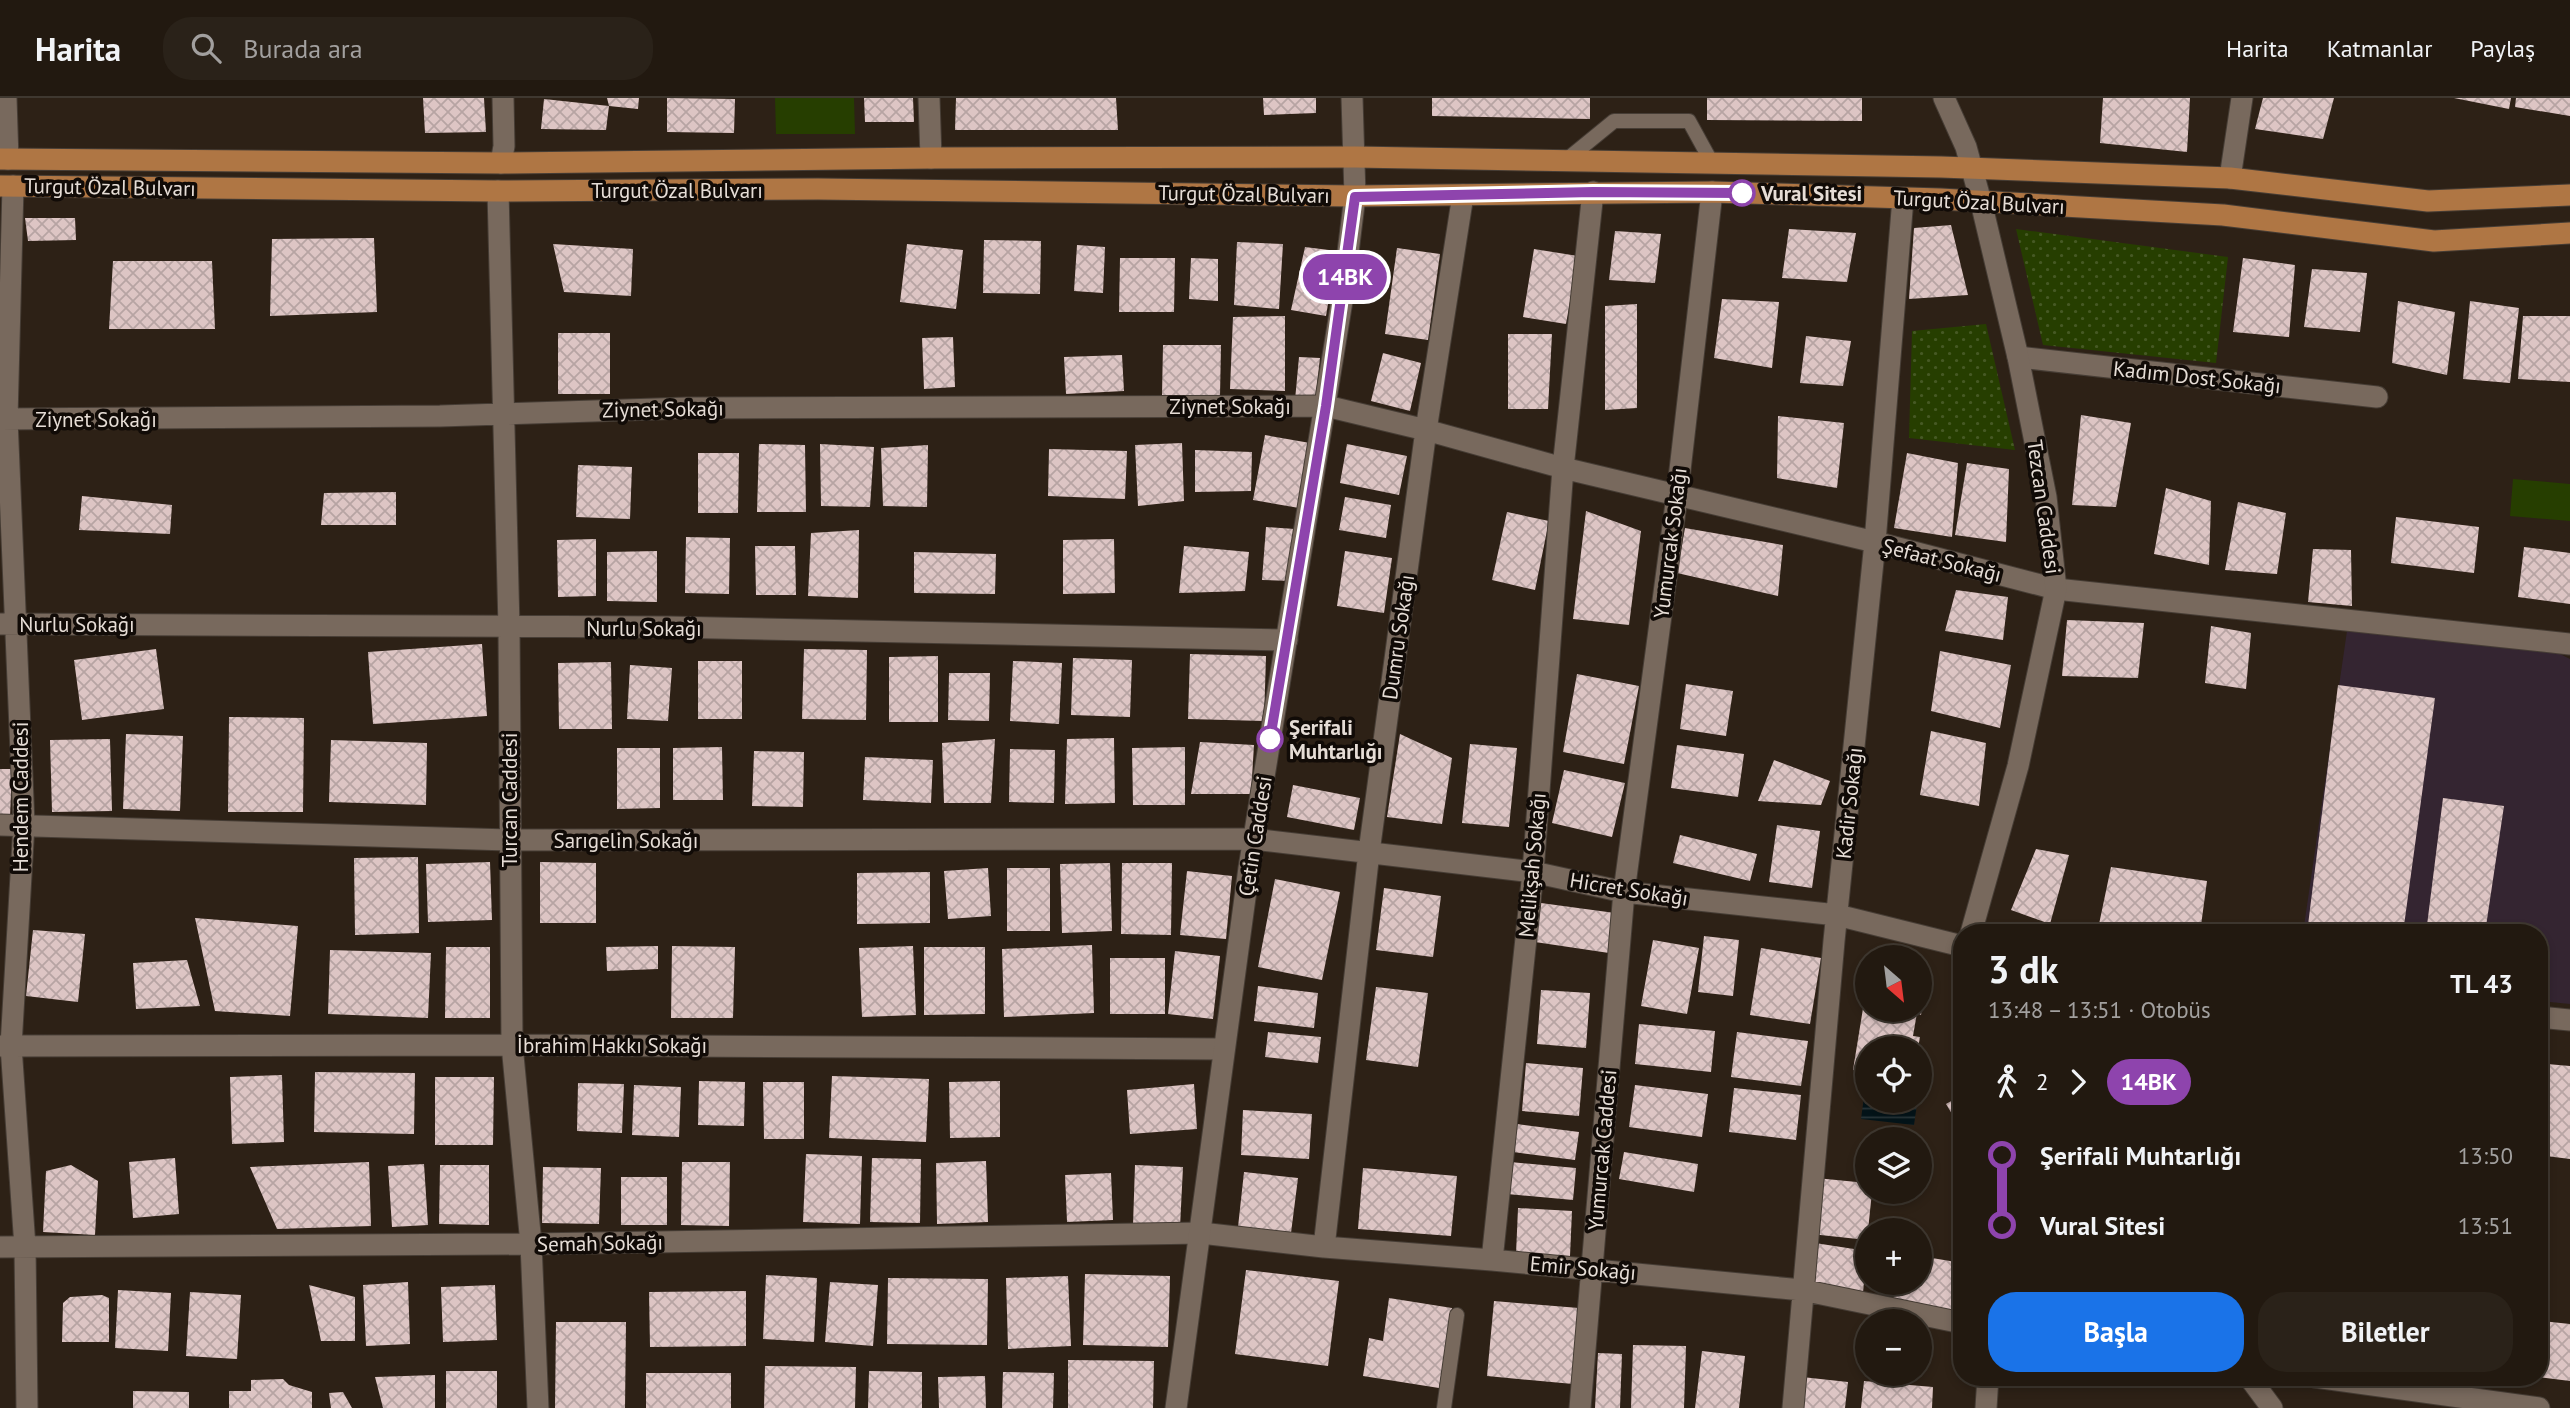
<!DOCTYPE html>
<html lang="tr">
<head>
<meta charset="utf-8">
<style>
  :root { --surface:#221910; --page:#2a2219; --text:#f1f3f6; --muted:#a2a09f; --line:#3f3830; --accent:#1a73e8 }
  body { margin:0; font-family:"PT Sans",sans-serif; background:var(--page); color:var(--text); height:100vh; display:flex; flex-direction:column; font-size:26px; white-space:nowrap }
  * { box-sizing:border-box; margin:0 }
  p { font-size:23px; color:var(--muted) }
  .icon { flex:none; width:38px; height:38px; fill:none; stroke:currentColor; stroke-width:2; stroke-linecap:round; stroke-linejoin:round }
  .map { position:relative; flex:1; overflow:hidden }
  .side { position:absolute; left:1953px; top:826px; width:595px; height:462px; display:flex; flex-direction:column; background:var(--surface); border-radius:28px; box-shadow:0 4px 10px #0003,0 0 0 2px var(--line) }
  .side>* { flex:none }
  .badge { padding:0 14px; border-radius:23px; font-size:24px; line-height:46px }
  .needle { width:46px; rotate:152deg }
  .controls { position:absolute; left:1855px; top:847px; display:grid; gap:14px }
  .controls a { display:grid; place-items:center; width:77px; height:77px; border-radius:50%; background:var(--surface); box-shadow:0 4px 10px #0003,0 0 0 2px var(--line); font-size:35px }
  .map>.badge { position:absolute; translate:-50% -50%; box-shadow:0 0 0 4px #fff }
  .legs { display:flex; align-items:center; gap:10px; height:77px; padding:0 35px; font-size:23px }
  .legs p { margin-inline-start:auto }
  .headline { display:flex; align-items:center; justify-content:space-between; height:119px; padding:0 35px }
  h1 { font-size:38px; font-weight:600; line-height:52px }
  .action { display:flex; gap:14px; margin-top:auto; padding:14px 35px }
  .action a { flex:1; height:80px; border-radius:28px; background:var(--accent); color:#fff; font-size:28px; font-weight:600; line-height:80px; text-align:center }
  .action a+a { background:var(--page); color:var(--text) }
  ul { padding:0 35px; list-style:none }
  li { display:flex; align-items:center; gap:24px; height:70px; font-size:26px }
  li i { display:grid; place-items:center; width:10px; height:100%; margin:0 9px; background:currentColor }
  li i::after { content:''; width:18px; height:18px; margin:-9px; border:5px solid; border-radius:50%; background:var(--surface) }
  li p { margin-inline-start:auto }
  li:first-child i { background:linear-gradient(#0000 50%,currentColor 0) }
  li:last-child i { background:linear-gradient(currentColor 50%,#0000 0) }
  header { display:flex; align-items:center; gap:42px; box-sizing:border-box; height:98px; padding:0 35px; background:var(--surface); border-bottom:2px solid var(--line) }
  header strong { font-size:33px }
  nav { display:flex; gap:38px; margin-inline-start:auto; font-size:24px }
  .search { width:490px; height:63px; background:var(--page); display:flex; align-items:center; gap:18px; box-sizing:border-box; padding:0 24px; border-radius:28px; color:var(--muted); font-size:26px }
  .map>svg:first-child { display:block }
</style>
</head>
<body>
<header>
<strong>Harita</strong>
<div class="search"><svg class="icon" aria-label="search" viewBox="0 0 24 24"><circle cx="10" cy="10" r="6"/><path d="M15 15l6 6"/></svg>Burada ara</div>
<nav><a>Harita</a><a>Katmanlar</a><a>Paylaş</a></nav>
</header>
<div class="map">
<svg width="2570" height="1310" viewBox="0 0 2570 1310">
  <defs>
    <pattern id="grass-dots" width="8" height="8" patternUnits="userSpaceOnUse" patternTransform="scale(1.75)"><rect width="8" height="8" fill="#263e00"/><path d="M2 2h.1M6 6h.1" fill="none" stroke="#465924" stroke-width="1.8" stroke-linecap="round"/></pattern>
    <pattern id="water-rules" width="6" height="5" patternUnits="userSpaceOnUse" patternTransform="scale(1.75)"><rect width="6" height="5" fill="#041419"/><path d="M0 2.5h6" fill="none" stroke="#29363a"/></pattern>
    <pattern id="building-cross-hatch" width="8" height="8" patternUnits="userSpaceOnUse" patternTransform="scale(1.75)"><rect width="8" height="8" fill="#ddc5c4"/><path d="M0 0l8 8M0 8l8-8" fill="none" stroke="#b7a4a3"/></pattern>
  </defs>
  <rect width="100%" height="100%" fill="#2d2116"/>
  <path fill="#342531" d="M2347,533L2534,550L2556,554L2570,561V906L2539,903V835H2303Z"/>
  <path fill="url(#grass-dots)" d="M2016,131L2228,159L2216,265L2043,247Z
    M1986,226L2015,352L1909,340L1912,233Z"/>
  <path fill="#263e00" d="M775,0H854L855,36H776Z
    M2513,381L2570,386V423L2510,418Z"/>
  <path fill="url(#water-rules)" d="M1864,999L1867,1000V1003L1917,1006L1914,1027L1861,1021Z"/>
  <path fill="url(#building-cross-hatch)" d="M423,0H484L486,34L425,35Z
    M607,0H639L638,11L609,8Z
    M667,0L735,1L734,35L667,34Z
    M864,0H913L914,24H865Z
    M956,0H1116L1118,32H955Z
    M1263,0H1316V15L1264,17Z
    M1432,0H1590V21L1432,18Z
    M1707,0H1862V23L1707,22Z
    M2103,0H2190L2187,54L2100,45Z
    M2263,0H2334L2323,41L2255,31Z
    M2454,0H2511L2509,11Z
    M2516,0H2570V18L2515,9Z
    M544,1L609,8L606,32L541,31Z
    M25,120H75L76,142L28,143Z
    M1951,127L1968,197L1909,201L1914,130Z
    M1789,131L1856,135L1847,184L1782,180Z
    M1615,133L1661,136L1655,185L1609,182Z
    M374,140L377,214L270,218L272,141Z
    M984,142L1041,143L1040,196L983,195Z
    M1237,144L1283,146L1279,211L1234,207Z
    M553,146L633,151L631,198L564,194Z
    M907,146L963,152L956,211L900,204Z
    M1077,147L1105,149L1103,195L1074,193Z
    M1305,149L1337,153L1326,218L1291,212Z
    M1397,150L1440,156L1428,242L1385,236Z
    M1534,151L1578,158L1566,226L1523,219Z
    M1120,160H1175L1174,214H1119Z
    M1191,160L1218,161V203L1189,201Z
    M2243,160L2295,167L2289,239L2233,234Z
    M113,163H212L215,231H109Z
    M2312,171L2367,175L2360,234L2304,229Z
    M1722,201L1779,204L1772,270L1714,260Z
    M2398,203L2455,214L2447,277L2392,265Z
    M2470,203L2519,210L2510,285L2463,281Z
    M1637,206V310L1605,312V208Z
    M1285,218V293L1230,291L1233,219Z
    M2523,218H2570V284L2518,281Z
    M558,235H610V296H558Z
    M1508,236H1552L1548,311H1508Z
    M1806,238L1851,243L1843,288L1800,285Z
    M953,239L955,289L924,291L922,240Z
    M1163,247H1221L1220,298L1162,297Z
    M1383,255L1421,265L1410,313L1371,303Z
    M1122,257L1124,293L1066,296L1064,259Z
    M1299,259L1320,260L1315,304L1295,302Z
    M2081,317L2131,325L2116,409L2072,407Z
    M1778,318L1844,325L1837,390L1777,380Z
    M1265,337L1310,345L1299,410L1253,402Z
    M1182,345L1184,403L1138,408L1135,347Z
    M759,346L805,347L806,414H757Z
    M820,346L874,349L870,409L821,408Z
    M1347,346L1407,358L1399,397L1340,385Z
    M928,347L927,409L883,408L881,350Z
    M1049,351L1127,353L1125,401L1048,398Z
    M1195,352L1252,354L1251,393L1195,394Z
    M698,355H739L738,415H698Z
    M1907,355L1958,365L1952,439L1894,430Z
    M1967,365L2009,371L2006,444L1955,437Z
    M578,367L632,369L630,421L576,419Z
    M2166,390L2211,403L2209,467L2154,456Z
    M396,394V427H321L324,395Z
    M82,398L172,407L170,436L79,432Z
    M1345,399L1391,407L1386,440L1339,432Z
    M2238,404L2286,415L2277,476L2225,472Z
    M1586,413L1641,433L1629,527L1573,521Z
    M1507,414L1549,423L1535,492L1492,482Z
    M2396,419L2479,429L2474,475L2391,465Z
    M1266,429L1295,431L1291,483L1262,482Z
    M1685,430L1783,447L1778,498L1677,475Z
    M859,432L858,500L808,498L811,435Z
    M686,439L730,440L729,496L685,495Z
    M596,441V498L558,499L557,442Z
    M1114,441L1115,495L1063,496V442Z
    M755,448H795L796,497H756Z
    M1184,448L1249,454L1245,493L1179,495Z
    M2524,449L2570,455V506L2518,499Z
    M2313,451L2351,452L2352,508L2308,504Z
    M657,453V504L607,503V454Z
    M1345,453L1392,460L1384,515L1337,508Z
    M914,454L996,456L995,496L914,495Z
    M1956,492L2008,499L2003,542L1945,533Z
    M2067,522L2144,525L2138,580L2062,578Z
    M2211,528L2251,535L2246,591L2205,585Z
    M482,546L487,618L373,626L368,554Z
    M156,551L164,611L82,622L74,562Z
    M804,551L867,552L866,622L802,621Z
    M1940,553L2011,567L2000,630L1931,613Z
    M1190,556L1266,558L1264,623L1188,621Z
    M938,558V624H889V559Z
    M1073,560L1132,562L1130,619L1071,617Z
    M698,563H742V621H698Z
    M1013,563L1062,565L1059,626L1010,623Z
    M611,564L612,631H559L558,565Z
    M630,567L672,570L668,623L627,621Z
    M949,575H990L989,623L948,622Z
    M1577,576L1639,588L1624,666L1563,654Z
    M1686,586L1733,593L1726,638L1680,631Z
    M2338,587L2435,600L2403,835H2307Z
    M229,619L304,620L303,714H228Z
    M1931,633L1986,645L1979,708L1920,697Z
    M126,636L183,638L180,713L123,711Z
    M1400,636L1452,660L1442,726L1387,719Z
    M1114,640L1115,705L1065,706L1067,641Z
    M110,641L112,713L52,714L50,642Z
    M995,641L991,705H944L942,645Z
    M331,642L427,645L426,707L329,704Z
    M1200,644L1254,647L1251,696H1191Z
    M1470,646L1517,650L1509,729L1462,725Z
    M1677,647L1744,656L1738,699L1671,690Z
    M722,649L723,702H673V650Z
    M1185,649V707H1133L1132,650Z
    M617,650H660V710L617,711Z
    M1010,651L1055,652L1054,705L1009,704Z
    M754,653L804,654L803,709L752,708Z
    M865,659L933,662L931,705L863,702Z
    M1774,662L1830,683L1821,707L1758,703Z
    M0,671H12L10,719H0Z
    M1564,672L1625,685L1612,739L1552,725Z
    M1293,687L1360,700L1354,732L1287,719Z
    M2443,700L2504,708L2485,835H2426Z
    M1777,727L1820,733L1812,790L1769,784Z
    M1680,737L1757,756L1750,783L1673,765Z
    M2036,751L2069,757L2050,826L2011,812Z
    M418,759L419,835L355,837L354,760Z
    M490,764L492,822L428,824L426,766Z
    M540,764L596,765V825H540Z
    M1110,765L1112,833L1062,835L1060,766Z
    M1122,765H1172L1171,837L1121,836Z
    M2111,769L2207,783L2200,835H2117L2098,831Z
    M988,770L991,818L948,821L944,773Z
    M1007,770H1050V833H1007Z
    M1187,773L1232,778L1226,841L1180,837Z
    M930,774V825L857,826V775Z
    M1275,781L1340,794L1322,882L1258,869Z
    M1384,790L1441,798L1433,859L1376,852Z
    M1541,805L1615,815L1609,855L1535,844Z
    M195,820L298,828L290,918L215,913Z
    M33,832L85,836L78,904L26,898Z
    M1704,838L1739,842L1733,898L1698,894Z
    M1653,842L1699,850L1687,916L1641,908Z
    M1092,847L1094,915L1004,919L1002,851Z
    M658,848V871L607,873L606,849Z
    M672,848L735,849L733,920H671Z
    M913,848L916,917L862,919L859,850Z
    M446,849H490V920H445Z
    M924,849H985V916L924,917Z
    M1761,850L1821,860L1810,926L1750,917Z
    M330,852L431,855L428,920L328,916Z
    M1175,853L1220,858L1213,921L1168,916Z
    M1110,860H1165V916H1110Z
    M187,862L200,908L136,911L133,865Z
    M1258,888L1318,895L1314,930L1254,923Z
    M1376,889L1428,895L1418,969L1366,962Z
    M1920,891L1925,892L1921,917L1917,915L1913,938L1920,939L1918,950H1867V975L1853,972L1866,892L1867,912H1920Z
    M1541,892L1590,895L1586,950L1537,946Z
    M1639,926L1715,933L1711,974L1635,966Z
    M1268,934L1321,939L1318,965L1265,959Z
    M1737,934L1808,943L1801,988L1731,979Z
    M1526,965L1583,970L1579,1018L1522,1013Z
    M2547,966L2570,968V1061L2539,1057V1033Z
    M315,974L415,975L414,1036L314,1034Z
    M282,977L284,1044L232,1046L230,979Z
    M832,978L929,981L926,1044L829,1040Z
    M435,979H494L493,1047H435Z
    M699,983L745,984L744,1028L698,1027Z
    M1000,983V1039L950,1040L949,984Z
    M763,984H804V1041H764Z
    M578,985L624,986L622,1035L577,1033Z
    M1194,986L1197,1031L1130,1036L1127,992Z
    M634,987L681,989L679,1039L632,1037Z
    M1635,987L1708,996L1702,1039L1629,1029Z
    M1734,990L1801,997L1796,1042L1729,1034Z
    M1962,997V1040L1951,1022L1955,1021L1946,1006Z
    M1243,1012L1312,1016L1309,1061L1241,1057Z
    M1517,1026L1579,1034L1575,1062L1513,1054Z
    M1624,1054L1698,1066L1694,1094L1619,1081Z
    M806,1056L862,1058L860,1126L803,1124Z
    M175,1060L179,1116L133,1120L129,1064Z
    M872,1060L921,1061L920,1125L870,1124Z
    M986,1063L988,1124L937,1126L936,1065Z
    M369,1064L371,1128L277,1131L250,1069Z
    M682,1064H730L729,1128L681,1127Z
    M1510,1064L1576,1070L1573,1102L1507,1096Z
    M424,1066L428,1127L392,1129L388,1068Z
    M71,1067L98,1083L95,1137L43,1134L46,1073Z
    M440,1067H489V1127L439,1126Z
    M1135,1067L1183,1069L1180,1129L1133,1127Z
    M543,1069L601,1070L599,1126L542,1125Z
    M1363,1070L1457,1078L1451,1138L1358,1131Z
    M1244,1074L1298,1080L1291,1135L1238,1129Z
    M1111,1075L1113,1122L1067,1124L1065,1077Z
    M621,1079H667V1127H621Z
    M1816,1080L1867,1085V1094H1872L1867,1142L1811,1136Z
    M1518,1110L1572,1113L1570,1158L1516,1156Z
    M1815,1145L1867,1153L1863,1195L1809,1187Z
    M1920,1158L1962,1165L1959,1213L1893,1202L1896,1185H1920Z
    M1246,1172L1339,1183L1328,1268L1235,1256Z
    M1085,1176L1170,1178L1168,1249L1083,1247Z
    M766,1177L817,1180L814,1244L763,1241Z
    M1068,1178L1071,1248L1008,1251L1006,1180Z
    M888,1180L988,1181L987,1247L887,1246Z
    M408,1184L410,1246L366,1248L363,1187Z
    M830,1184L878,1187L873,1248L825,1244Z
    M309,1187L355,1199V1243H321Z
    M495,1187L497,1242L443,1244L441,1189Z
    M118,1192L171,1195L168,1253L115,1250Z
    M746,1193V1248L650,1249L649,1194Z
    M190,1194L241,1197L237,1261L186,1258Z
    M102,1197L109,1200V1244H62L63,1205L70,1199Z
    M1389,1200L1452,1210L1439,1290L1363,1278L1369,1240L1383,1243Z
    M1494,1203L1579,1210L1573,1286L1487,1278Z
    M2542,1223L2570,1226V1283L2539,1279Z
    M556,1224H626L625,1310H555Z
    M1633,1247L1686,1248L1684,1310H1631Z
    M1702,1253L1745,1258L1739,1310H1695Z
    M1598,1255L1622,1256L1620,1310H1595Z
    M1068,1262L1154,1263L1153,1310H1068Z
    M765,1268L856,1269L855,1310H764Z
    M446,1273H497V1310H446Z
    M869,1273L922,1274V1310H868Z
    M1003,1274L1054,1275L1053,1310H1002Z
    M646,1275H731V1310H646Z
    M435,1277V1310H383L375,1279Z
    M985,1278L986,1310H939L938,1279Z
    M1802,1279L1848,1284L1845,1310H1799Z
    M283,1281L289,1287L312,1294V1310H229V1293H251V1282Z
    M1864,1283L1933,1289L1932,1310H1861Z
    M133,1293L189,1294V1310H133Z
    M343,1294L352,1310H331L329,1295Z"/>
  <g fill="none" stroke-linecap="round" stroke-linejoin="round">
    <defs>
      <path id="lane" d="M1565,63L1614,23H1689L1712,65
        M1444,1310L1457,1217"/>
      <path id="street" d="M6,0L8,61
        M929,0L931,60
        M501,65L504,48L503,0
        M2230,80L2242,0
        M13,88L7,321L24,726L11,948L25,1149L27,1310
        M498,93L509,529L512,947L531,1146L538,1310
        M2018,259L2377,299
        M0,321L440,318L687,310L1326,308L1426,332L1563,370L1875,444L2056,491L2570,546
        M0,526L669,529L1287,542
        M0,727L509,742L1253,741L1533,774L1624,794L1837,817L1962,848
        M2539,919L2570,922
        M0,948L512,947L1224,951
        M0,1149L531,1146L1201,1135L1324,1149L1492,1162L1802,1192L1962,1225
        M1324,1149L1369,754L1426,332L1463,97
        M1492,1162L1533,774L1563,370L1593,94
        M2315,1279L2539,1310
        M1580,1310L1624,794L1677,398L1712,94
        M1793,1310L1834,843L1875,444L1903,100
        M1986,1310L1988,1279"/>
      <path id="secondary" d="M1944,0L1966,49L1981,104L2018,259L2046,399L2056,491L2018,668L1971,835
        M2249,1279L2272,1310
        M1176,1310L1249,770L1342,203L1355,98L1352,0"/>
      <path id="primary" d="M0,61L501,65L931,60L1355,59L1941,69L2230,80L2428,103L2570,97
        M0,88L498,93L818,91L1355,98L1712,94L1940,101L2223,117L2434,143L2570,135"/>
    </defs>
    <use href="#lane" stroke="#463d35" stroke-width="16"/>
    <use href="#street" stroke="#463d35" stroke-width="23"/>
    <use href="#secondary" stroke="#463d35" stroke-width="23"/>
    <use href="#primary" stroke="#463d35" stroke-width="23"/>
    <use href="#lane" stroke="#78695d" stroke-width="14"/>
    <use href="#street" stroke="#78695d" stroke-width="21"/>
    <use href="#secondary" stroke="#78695d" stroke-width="21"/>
    <use href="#primary" stroke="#af7644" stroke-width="21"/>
  </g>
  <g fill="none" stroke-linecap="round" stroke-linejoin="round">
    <defs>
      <path id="line-1" d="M1270,641L1326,308L1355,99L1593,94L1742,95"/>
    </defs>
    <use href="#line-1" stroke="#fff" stroke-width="16"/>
    <use href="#line-1" stroke="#8e44ad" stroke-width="10"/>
  </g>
  <g fill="#fff" stroke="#8e44ad" stroke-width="3.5">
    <circle cx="1742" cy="95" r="12"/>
    <circle cx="1270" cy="641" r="12"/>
  </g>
  <g text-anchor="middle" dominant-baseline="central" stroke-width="7" stroke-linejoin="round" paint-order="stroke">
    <g font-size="21" fill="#e6ddd6" stroke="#110b07">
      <text transform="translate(110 89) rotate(1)">Turgut Özal Bulvarı</text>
      <text x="677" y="92">Turgut Özal Bulvarı</text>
      <text transform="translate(1244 96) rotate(1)">Turgut Özal Bulvarı</text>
      <text transform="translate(1979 104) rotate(3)">Turgut Özal Bulvarı</text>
      <text transform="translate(2197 279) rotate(6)">Kadım Dost Sokağı</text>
      <text x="1230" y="308">Ziynet Sokağı</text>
      <text transform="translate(663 311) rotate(-1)">Ziynet Sokağı</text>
      <text x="96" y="321">Ziynet Sokağı</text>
      <text transform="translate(2044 409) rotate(82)">Tezcan Caddesi</text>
      <text transform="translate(1670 445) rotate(-83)">Yumurcak Sokağı</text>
      <text transform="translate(1942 462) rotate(14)">Şefaat Sokağı</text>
      <text x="77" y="526">Nurlu Sokağı</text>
      <text x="644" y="530">Nurlu Sokağı</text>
      <text transform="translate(1398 539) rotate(-82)">Dumru Sokağı</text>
      <text transform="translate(20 699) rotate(-90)">Hendem Caddesi</text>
      <text transform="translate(509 702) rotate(-90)">Turcan Caddesi</text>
      <text transform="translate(1849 705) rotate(-84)">Kadir Sokağı</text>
      <text transform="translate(1255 738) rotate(-81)">Çetin Caddesi</text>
      <text x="626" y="742">Sarıgelin Sokağı</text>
      <text transform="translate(1532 767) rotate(-85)">Melikşah Sokağı</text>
      <text transform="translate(1629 791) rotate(9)">Hicret Sokağı</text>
      <text x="612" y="947">İbrahim Hakkı Sokağı</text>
      <text transform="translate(1602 1052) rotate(-85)">Yumurcak Caddesi</text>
      <text transform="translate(600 1145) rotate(-1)">Semah Sokağı</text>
      <text transform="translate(1583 1170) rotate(5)">Emir Sokağı</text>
    </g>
    <g font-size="21" font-weight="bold" fill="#e6ddd6" stroke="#110b07" text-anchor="start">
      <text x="1761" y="95">Vural Sitesi</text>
      <text x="1289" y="629">Şerifali<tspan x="1289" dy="24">Muhtarlığı</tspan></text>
    </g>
  </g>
</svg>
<div class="controls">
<a><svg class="needle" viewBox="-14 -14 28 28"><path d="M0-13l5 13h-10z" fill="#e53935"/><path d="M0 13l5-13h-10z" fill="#a2a09f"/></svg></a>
<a><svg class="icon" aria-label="locate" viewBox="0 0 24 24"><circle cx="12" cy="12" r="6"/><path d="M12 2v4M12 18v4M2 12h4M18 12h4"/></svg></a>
<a><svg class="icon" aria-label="layers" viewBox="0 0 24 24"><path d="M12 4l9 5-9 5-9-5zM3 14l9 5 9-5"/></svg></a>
<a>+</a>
<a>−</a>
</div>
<b class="badge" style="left:1345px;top:179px;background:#8e44ad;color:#fff">14BK</b>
<section class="side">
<div class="headline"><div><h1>3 dk</h1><p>13:48 – 13:51 · Otobüs</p></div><b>TL 43</b></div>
<div class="legs"><svg class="icon" aria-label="walk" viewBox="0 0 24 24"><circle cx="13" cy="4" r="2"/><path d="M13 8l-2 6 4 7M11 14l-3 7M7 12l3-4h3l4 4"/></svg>2<svg class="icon" aria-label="forward" viewBox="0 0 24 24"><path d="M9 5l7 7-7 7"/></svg><b class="badge" style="background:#8e44ad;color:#fff">14BK</b></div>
<ul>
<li><i style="color:#8e44ad"></i><b>Şerifali Muhtarlığı</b><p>13:50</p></li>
<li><i style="color:#8e44ad"></i><b>Vural Sitesi</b><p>13:51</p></li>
</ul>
<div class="action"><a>Başla</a><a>Biletler</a></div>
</section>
</div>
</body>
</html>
